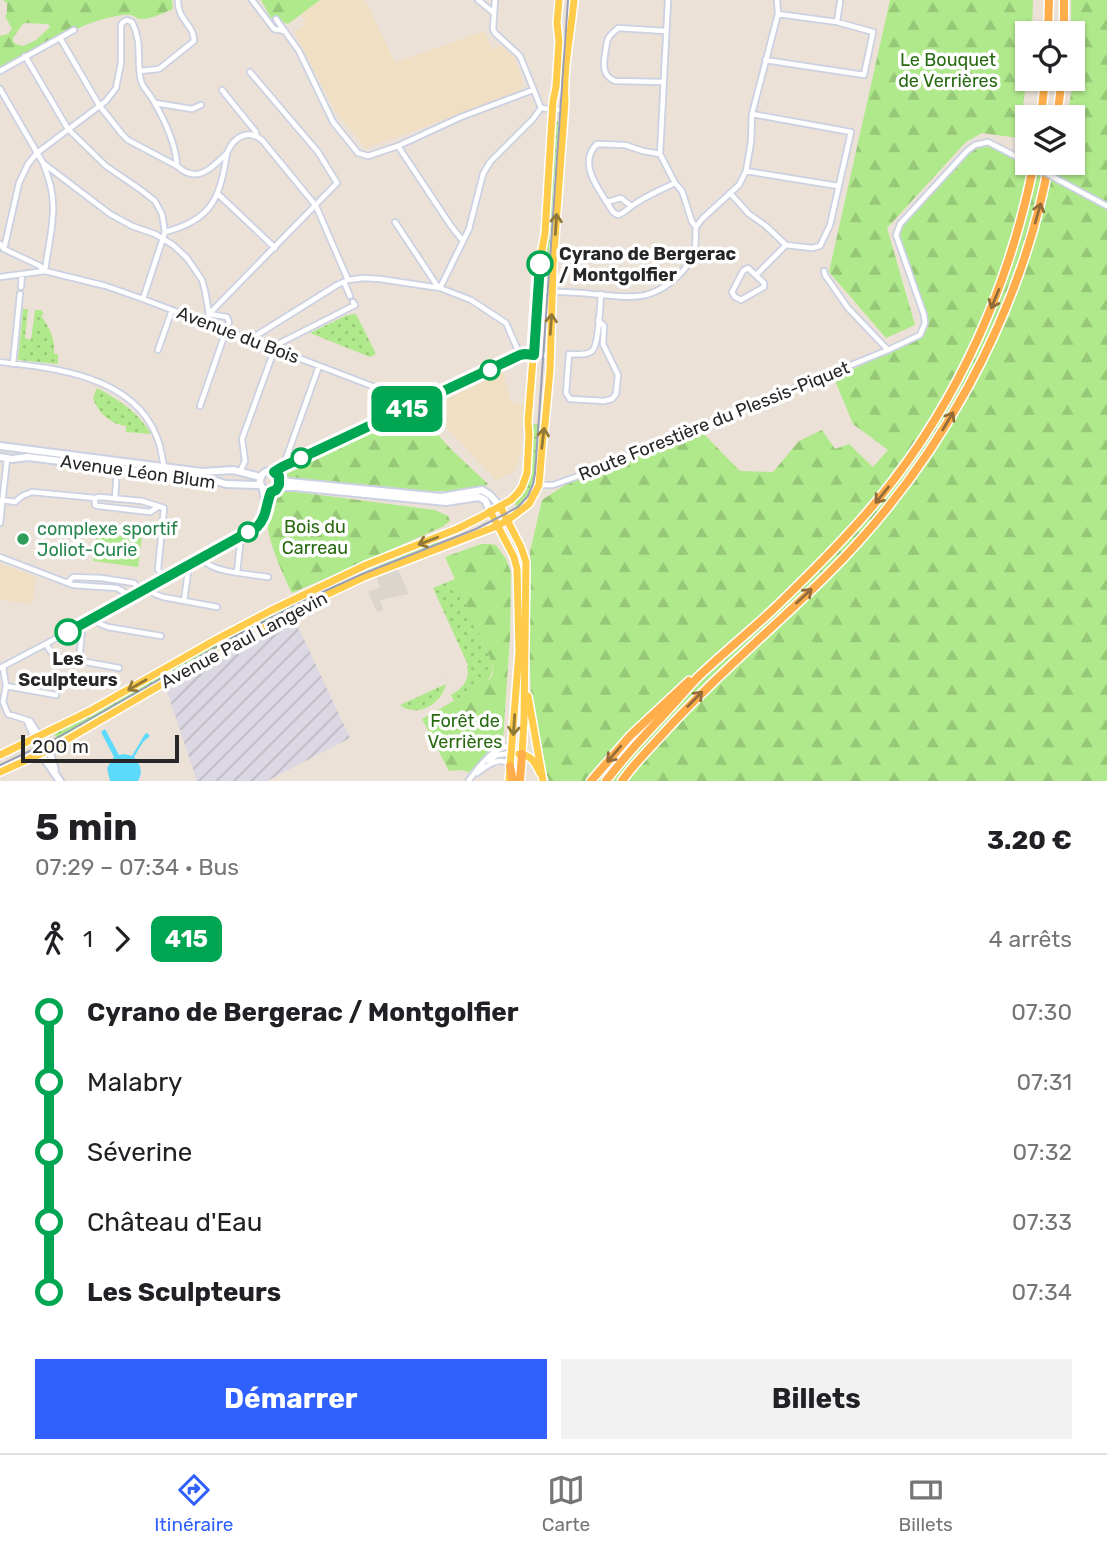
<!DOCTYPE html>
<html lang="fr">
<head>
<meta charset="utf-8">
<style>
  :root { --surface:#fff; --page:#f2f2f2; --text:#202124; --muted:#757577; --line:#e0e0e0; --accent:#3061ff }
  body { margin:0; font-family:Rubik,sans-serif; background:var(--page); color:var(--text); height:100vh; display:flex; flex-direction:column; font-size:26px; white-space:nowrap }
  * { box-sizing:border-box; margin:0 }
  p { font-size:23px; color:var(--muted) }
  .icon { flex:none; width:38px; height:38px; fill:none; stroke:currentColor; stroke-width:2; stroke-linecap:round; stroke-linejoin:round }
  .map { position:relative; height:781px; overflow:hidden }
  .details { display:flex; flex-direction:column; background:var(--surface); flex:1 }
  .details>* { flex:none }
  .badge { padding:0 14px; border-radius:10px; font-size:24px; line-height:46px }
  .fabs { position:absolute; left:1015px; top:21px; display:grid; gap:14px }
  .fabs a { display:grid; place-items:center; width:70px; height:70px; border-radius:0px; background:var(--surface); box-shadow:0 2px 5px #0004; font-size:35px }
  .scale { position:absolute; left:21px; bottom:18px; width:158px; box-sizing:border-box; padding-left:7px; border:4px solid #272727; border-top:0; font-size:19px; line-height:24px; white-space:nowrap; color:#272727; -webkit-text-stroke:5px #fff; paint-order:stroke }
  .map>.badge { position:absolute; translate:-50% -50%; box-shadow:0 0 0 4px #fff }
  .legs { display:flex; align-items:center; gap:10px; height:77px; padding:0 35px; font-size:23px }
  .legs p { margin-inline-start:auto }
  .headline { display:flex; align-items:center; justify-content:space-between; height:119px; padding:0 35px }
  h1 { font-size:38px; font-weight:700; line-height:52px }
  .cta { display:flex; gap:14px; margin-top:auto; padding:14px 35px }
  .cta a { flex:1; height:80px; border-radius:0px; background:var(--accent); color:#fff; font-size:28px; font-weight:700; line-height:80px; text-align:center }
  .cta a+a { background:var(--page); color:var(--text) }
  ul { padding:0 35px; list-style:none }
  li { display:flex; align-items:center; gap:24px; height:70px; font-size:26px }
  li i { display:grid; place-items:center; width:10px; height:100%; margin:0 9px; background:currentColor }
  li i::after { content:''; width:18px; height:18px; margin:-9px; border:5px solid; border-radius:50%; background:var(--surface) }
  li p { margin-inline-start:auto }
  li:first-child i { background:linear-gradient(#0000 50%,currentColor 0) }
  li:last-child i { background:linear-gradient(currentColor 50%,#0000 0) }
  .tab-bar { display:flex; justify-content:space-around; align-items:center; height:98px; border-top:2px solid var(--line); background:var(--surface); font-size:19px; color:var(--muted) }
  .tab-bar a { display:grid; justify-items:center; gap:4px }
  .tab-bar .current { color:var(--accent) }
  .map>svg:first-child { display:block }
</style>
</head>
<body>
<div class="map">
<svg width="1107" height="781" viewBox="0 0 1107 781">
  <defs>
    <pattern id="industrial-furrows" width="10" height="10" patternUnits="userSpaceOnUse" patternTransform="scale(1.75)"><rect width="10" height="10" fill="#dbd8e3"/><path d="M-1 1l2-2M0 10L10 0M9 11l2-2" fill="none" stroke="#bcb9c3"/></pattern>
    <pattern id="grass-dots" width="8" height="8" patternUnits="userSpaceOnUse" patternTransform="scale(1.75)"><rect width="8" height="8" fill="#b0e98b"/><path d="M2 2h.1M6 6h.1" fill="none" stroke="#97c878" stroke-width="1.8" stroke-linecap="round"/></pattern>
    <pattern id="forest-firs" width="22" height="20" patternUnits="userSpaceOnUse" patternTransform="scale(1.75)"><rect width="22" height="20" fill="#b0e98b"/><path d="M5 1l3.5 6h-7zM16 11l3.5 6h-7z" fill="#97c878"/></pattern>
  </defs>
  <rect width="100%" height="100%" fill="#ece1d6"/>
  <path fill="url(#industrial-furrows)" d="M293,623L300,631L350,738L267,781H197L167,691L286,624Z"/>
  <path fill="#f0dfc3" d="M321,0H365L395,63L484,31L492,50L502,46L515,58L522,79L521,92L366,148L335,111L295,33L306,23L301,15Z
    M503,372L511,403L524,405L521,451L515,471L496,480L431,412L433,404Z
    M0,564L36,577L32,604L0,600Z"/>
  <path fill="url(#grass-dots)" d="M554,121L562,122L550,278H543Z
    M23,309H28L25,338L31,340L35,310H41L44,314L41,316C50,328 55,338 54,354H58V364L18,360Z
    M356,314L376,354L370,357L310,333L347,315Z
    M97,388C118,399 139,413 151,434L126,432V426C111,424 98,413 93,398Z
    M531,424L543,425L536,484L532,496L518,510L514,502C536,484 530,450 531,424Z
    M437,539L439,546L279,617L275,610L334,582Z
    M455,579L492,663C497,684 469,692 454,701L451,695C463,688 470,680 467,666L468,665L433,588Z
    M271,612L275,619L235,640L58,741L54,733L196,653Z
    M446,675C450,698 420,721 400,705L446,684Z"/>
  <path fill="url(#forest-firs)" fill-rule="evenodd" d="M3,0H172L173,9C163,13 152,19 140,19C137,19 134,15 130,15C120,13 82,24 75,31L73,28L0,68V36L8,34L12,29L5,16L7,13V3ZM25,23L48,24L50,27L36,40L23,46L16,44L13,41V38C18,33 19,26 25,23Z
    M261,0H320L288,24L271,18Z
    M890,0H1033L1032,33H1027V79L1018,138L982,133L966,142L887,228L915,325L886,338L829,272Z
    M1071,0H1107V781H549L540,755L531,696L529,642L531,570L530,552L542,500L565,485L699,429L740,471L773,472L799,441L822,430L835,449L849,444L873,467L888,450L853,424L834,378L920,338L927,329L928,317L900,237L902,226L969,153L977,148L988,144L1040,172L1057,170L1059,163H1073V117H1067L1072,89L1070,79H1073V33H1071Z
    M407,413L423,414C439,441 465,462 488,484L485,486L449,491H430L287,477L283,472L288,468Z
    M289,491L435,510L448,516L450,521L442,527L292,593C283,575 269,543 267,523C266,515 271,504 274,495Z
    M481,544H490L496,545L506,559L511,573L510,637L503,740L469,772L460,770L449,771L422,719L483,684C492,679 495,673 492,663L445,557Z"/>
  <path fill="#b0e98b" d="M98,529L142,535L138,567L93,561Z"/>
  <path fill="#dbd5cd" d="M397,568L409,594L380,600L383,610L377,612L368,592L380,587L376,576Z"/>
  <path fill="#5cd9fb" d="M105,729L119,755L125,754L132,756L145,734L147,733L150,736L143,742L134,757C141,765 143,772 138,781H110L107,768L114,757L101,732Z"/>
  <g fill="none" stroke-linecap="round" stroke-linejoin="round">
    <defs>
      <path id="minor" d="M252,0L274,29L285,31
        M478,0L494,13
        M495,0L493,29L495,33L520,56L541,108
        M668,0L660,154L675,183L682,191L692,222L696,227
        M276,19L299,51L333,122L358,153L368,156L398,146L461,117L533,90
        M837,22L840,2
        M60,38L99,105L122,134L128,140L177,166C197,184 211,169 226,154
        M25,56L68,129L106,166L141,190L155,201L162,214L165,232
        M765,60L864,75L873,32L837,22L778,14
        M0,71L74,30
        M140,71L159,69L194,41C194,24 177,20 178,0
        M663,82L615,81C603,76 603,66 605,55C606,49 606,42 609,37C611,34 615,31 618,28L666,31
        M0,89L43,163L110,214L132,226L155,234L173,245L187,258L202,280L205,291L209,314
        M222,90L256,132V136
        M155,103L192,109L201,105
        M541,108L564,111
        M398,146L451,226L463,241
        M660,154L643,151L625,145L597,144C576,164 601,192 613,212L618,215C625,213 626,210 632,206C645,196 661,190 675,183
        M44,166C61,205 50,231 45,271
        M746,171L838,186
        M1066,184L1107,206
        M730,193L749,214L766,226L786,245L812,248L820,246L830,225L851,132L752,114
        M218,194L275,248
        M607,202L621,198L631,206
        M395,222L438,287
        M696,227L702,219L739,185L746,171L751,142L752,114L778,14L777,0
        M0,244L4,249L40,266L44,271
        M4,249L19,183L28,164L37,153L106,101L116,88L121,63V25L123,22L127,20L132,22C143,43 136,60 141,81C143,88 149,93 153,100C164,119 176,145 177,166
        M748,268L764,283V287L741,300L735,297L732,292L743,271Z
        M824,271L825,275L848,308L888,350
        M756,275L786,245
        M0,277L45,271L106,286L143,299L417,403
        M344,282L350,296
        M21,287L22,274
        M440,288L469,229L483,174L490,162L533,119L541,108
        M538,291C556,292 574,292 592,294C609,295 629,299 646,295C667,289 690,270 695,248C696,241 695,234 696,227
        M143,299L165,232C212,220 220,198 227,153C233,138 247,128 262,140L316,206L348,280
        M209,314L337,183L318,152L250,72
        M598,320L604,326L603,344L618,375L616,394L612,399L604,401L570,399L566,393L569,354C576,354 586,356 592,351C599,345 600,305 601,294
        M253,341L257,335L337,285L348,280L363,278L380,279L440,288L471,300L506,323L520,355
        M158,350L172,310
        M0,362C55,368 132,376 156,435C161,446 162,457 164,467
        M13,364L20,294
        M200,406L229,322L227,317L209,314L204,322
        M283,467L319,366
        M240,472L245,461L242,439L276,345L355,305L353,302
        M540,485H553L581,475L888,350L920,335L925,323L924,315L896,235L900,224L967,151L975,145L988,142L1027,162
        M262,489L265,508
        M115,499L117,469
        M2,500L15,502L22,496L32,492L95,498
        M158,507L150,512L98,506L95,505V498L100,497L142,501L164,508L158,569L164,579
        M0,523L7,459
        M0,557L73,585L117,588L124,592L128,598
        M202,558C210,573 251,574 268,577
        M237,572L241,536
        M68,582L73,577L101,578L134,583L141,592
        M148,588L155,594L163,597L217,607
        M184,601L188,572L185,567
        M96,617L100,624L108,627L161,636
        M79,626L82,630L79,661
        M46,644L51,652L59,657L119,668
        M3,667L6,686L3,702L8,714L30,721L49,750
        M0,668L91,620L257,527C267,517 266,504 271,492
        M6,686L56,695
        M27,721L41,754
        M489,761L497,755L511,753
        M477,773C486,766 499,756 509,764
        M469,780C480,766 493,746 512,746"/>
      <path id="secondary" d="M0,446L202,472L233,470L260,477
        M0,457L12,459L28,457L147,472L203,477L226,484L260,485
        M260 481a10 10 0 1 1 20 0a10 10 0 1 1-20 0Z
        M274,472L520,355L525,353L550,356
        M280,479L290,482L441,497L482,490L490,495L500,506
        M279,487H295L446,502L479,497L485,500L490,511
        M49,750L55,770
        M41,754L60,781"/>
      <path id="primary" d="M500,506L521,547L526,562L524,720L522,754
        M490,511L514,557L517,569L519,651L509,781
        M528,696L543,781
        M519,754C531,755 535,762 540,773
        M0,755L90,711L215,640L272,610L366,565L457,529L481,517L511,500L518,493L522,487L527,473L529,435L528,422L541,255L545,233L553,101L556,87L559,41L557,23L559,0
        M0,772L49,750L159,686L309,603L364,577L497,526L508,520L529,504L539,485L543,436L545,424L550,370L553,266L565,102C563,67 571,34 574,0"/>
      <path id="trunk" d="M1064,0V33
        M1048,33L1049,0
        M1041,117L1045,79
        M1057,117L1062,79
        M510,766L513,781
        M520,781L522,754
        M591,781L630,736L689,681
        M606,781C622,760 640,740 658,721C671,707 684,692 697,678C725,651 756,627 783,600C817,567 851,533 881,496C959,400 1010,284 1034,163
        M622,781C633,765 647,751 660,737C711,680 770,631 824,578C937,467 1020,318 1049,163"/>
    </defs>
    <use href="#minor" stroke="#cbd1e2" stroke-width="8"/>
    <use href="#secondary" stroke="#cbd1e2" stroke-width="10"/>
    <use href="#primary" stroke="#fff" stroke-width="10"/>
    <use href="#trunk" stroke="#fff" stroke-width="11"/>
    <use href="#minor" stroke="#fff" stroke-width="4.5"/>
    <use href="#secondary" stroke="#fff" stroke-width="6"/>
    <use href="#primary" stroke="#ffcb48" stroke-width="7"/>
    <use href="#trunk" stroke="#ffae4b" stroke-width="8"/>
    <path stroke="#999eb4" stroke-width="2" d="M0,765L55,739L232,638L316,595L362,574L476,529L505,514L518,507L528,496L533,484L535,474L568,0"/>
    <defs>
      <path id="minor-bridge" d="M1028,163L1066,184"/>
    </defs>
    <use href="#minor-bridge" stroke="#cbd1e2" stroke-width="8" stroke-linecap="butt"/>
    <use href="#minor-bridge" stroke="#fff" stroke-width="4.5"/>
  </g>
  <defs><path id="oneway-shaft" d="M-6 0H5M1.5-3L5.5 0L1.5 3" fill="none" stroke-width="1.6" stroke-linecap="round" stroke-linejoin="round" transform="scale(1.75)"/></defs>
  <g stroke="#936a39">
    <use href="#oneway-shaft" transform="translate(1038 213) rotate(-74)"/>
    <use href="#oneway-shaft" transform="translate(995 299) rotate(112)"/>
    <use href="#oneway-shaft" transform="translate(948 421) rotate(-59)"/>
    <use href="#oneway-shaft" transform="translate(882 495) rotate(129)"/>
    <use href="#oneway-shaft" transform="translate(804 596) rotate(-43)"/>
    <use href="#oneway-shaft" transform="translate(695 699) rotate(-45)"/>
    <use href="#oneway-shaft" transform="translate(614 754) rotate(131)"/>
  </g>
  <g stroke="#937938">
    <use href="#oneway-shaft" transform="translate(556 224) rotate(-86)"/>
    <use href="#oneway-shaft" transform="translate(551 324) rotate(-86)"/>
    <use href="#oneway-shaft" transform="translate(543 438) rotate(-83)"/>
    <use href="#oneway-shaft" transform="translate(428 541) rotate(159)"/>
    <use href="#oneway-shaft" transform="translate(137 685) rotate(150)"/>
    <use href="#oneway-shaft" transform="translate(514 725) rotate(94)"/>
  </g>
  <g fill="none" stroke-linecap="round" stroke-linejoin="round">
    <defs>
      <path id="line-1" d="M68,632L257,527C267,517 266,504 271,492L276,490L279,485V476L274,472L282,467L520,355L525,354L534,355L540,264"/>
    </defs>
    <use href="#line-1" stroke="#fff" stroke-width="16"/>
    <use href="#line-1" stroke="#00a651" stroke-width="10"/>
  </g>
  <g fill="#fff" stroke="#00a651" stroke-width="3.5">
    <circle cx="540" cy="264" r="12"/>
    <circle cx="490" cy="370" r="9"/>
    <circle cx="301" cy="458" r="9"/>
    <circle cx="248" cy="532" r="9"/>
    <circle cx="68" cy="632" r="12"/>
  </g>
  <circle fill="#2e9e5b" stroke="#fff" stroke-width="2.5" cx="23" cy="539" r="7"/>
  <g text-anchor="middle" dominant-baseline="central" stroke-width="7" stroke-linejoin="round" paint-order="stroke">
    <g font-size="18" fill="#286a11" stroke="#fff">
      <text x="948" y="60">Le Bouquet<tspan x="948" dy="21">de Verrières</tspan></text>
      <text x="315" y="527">Bois du<tspan x="315" dy="21">Carreau</tspan></text>
      <text x="465" y="721">Forêt de<tspan x="465" dy="21">Verrières</tspan></text>
    </g>
    <g font-size="18" font-weight="bold" fill="#272727" stroke="#fff" text-anchor="start">
      <text x="559" y="254">Cyrano de Bergerac<tspan x="559" dy="21">/ Montgolfier</tspan></text>
      <text x="68" y="659" text-anchor="middle">Les<tspan x="68" dy="21">Sculpteurs</tspan></text>
    </g>
    <g font-size="18" fill="#272727" stroke="#fff">
      <text transform="translate(238 335) rotate(21)">Avenue du Bois</text>
      <text transform="translate(714 421) rotate(-22)">Route Forestière du Plessis-Piquet</text>
      <text transform="translate(138 472) rotate(8)">Avenue Léon Blum</text>
      <text transform="translate(244 640) rotate(-28)">Avenue Paul Langevin</text>
    </g>
    <g font-size="18" fill="#27864d" stroke="#fff" text-anchor="start">
      <text x="37" y="529">complexe sportif<tspan x="37" dy="21">Joliot-Curie</tspan></text>
    </g>
  </g>
</svg>
<div class="fabs">
<a><svg class="icon" aria-label="locate" viewBox="0 0 24 24"><circle cx="12" cy="12" r="6"/><path d="M12 2v4M12 18v4M2 12h4M18 12h4"/></svg></a>
<a><svg class="icon" aria-label="layers" viewBox="0 0 24 24"><path d="M12 4l9 5-9 5-9-5zM3 14l9 5 9-5"/></svg></a>
</div>
<div class="scale">200 m</div>
<b class="badge" style="left:407px;top:409px;background:#00a651;color:#fff">415</b>
</div>
<section class="details">
<div class="headline"><div><h1>5 min</h1><p>07:29 – 07:34 · Bus</p></div><b>3.20 €</b></div>
<div class="legs"><svg class="icon" aria-label="walk" viewBox="0 0 24 24"><circle cx="13" cy="4" r="2"/><path d="M13 8l-2 6 4 7M11 14l-3 7M7 12l3-4h3l4 4"/></svg>1<svg class="icon" aria-label="forward" viewBox="0 0 24 24"><path d="M9 5l7 7-7 7"/></svg><b class="badge" style="background:#00a651;color:#fff">415</b><p>4 arrêts</p></div>
<ul>
<li><i style="color:#00a651"></i><b>Cyrano de Bergerac / Montgolfier</b><p>07:30</p></li>
<li><i style="color:#00a651"></i><span>Malabry</span><p>07:31</p></li>
<li><i style="color:#00a651"></i><span>Séverine</span><p>07:32</p></li>
<li><i style="color:#00a651"></i><span>Château d'Eau</span><p>07:33</p></li>
<li><i style="color:#00a651"></i><b>Les Sculpteurs</b><p>07:34</p></li>
</ul>
<div class="cta"><a>Démarrer</a><a>Billets</a></div>
</section>
<nav class="tab-bar">
<a class="current"><svg class="icon" aria-label="directions" viewBox="0 0 24 24"><path d="M12 3l9 9-9 9-9-9zM9 14v-3h6M13 9l2 2-2 2"/></svg>Itinéraire</a>
<a><svg class="icon" aria-label="map" viewBox="0 0 24 24"><path d="M3 6l6-2 6 2 6-2v14l-6 2-6-2-6 2zM9 4v14M15 6v14"/></svg>Carte</a>
<a><svg class="icon" aria-label="tickets" viewBox="0 0 24 24"><path d="M3 7h18v10H3zM15 7v10"/></svg>Billets</a>
</nav>
</body>
</html>
